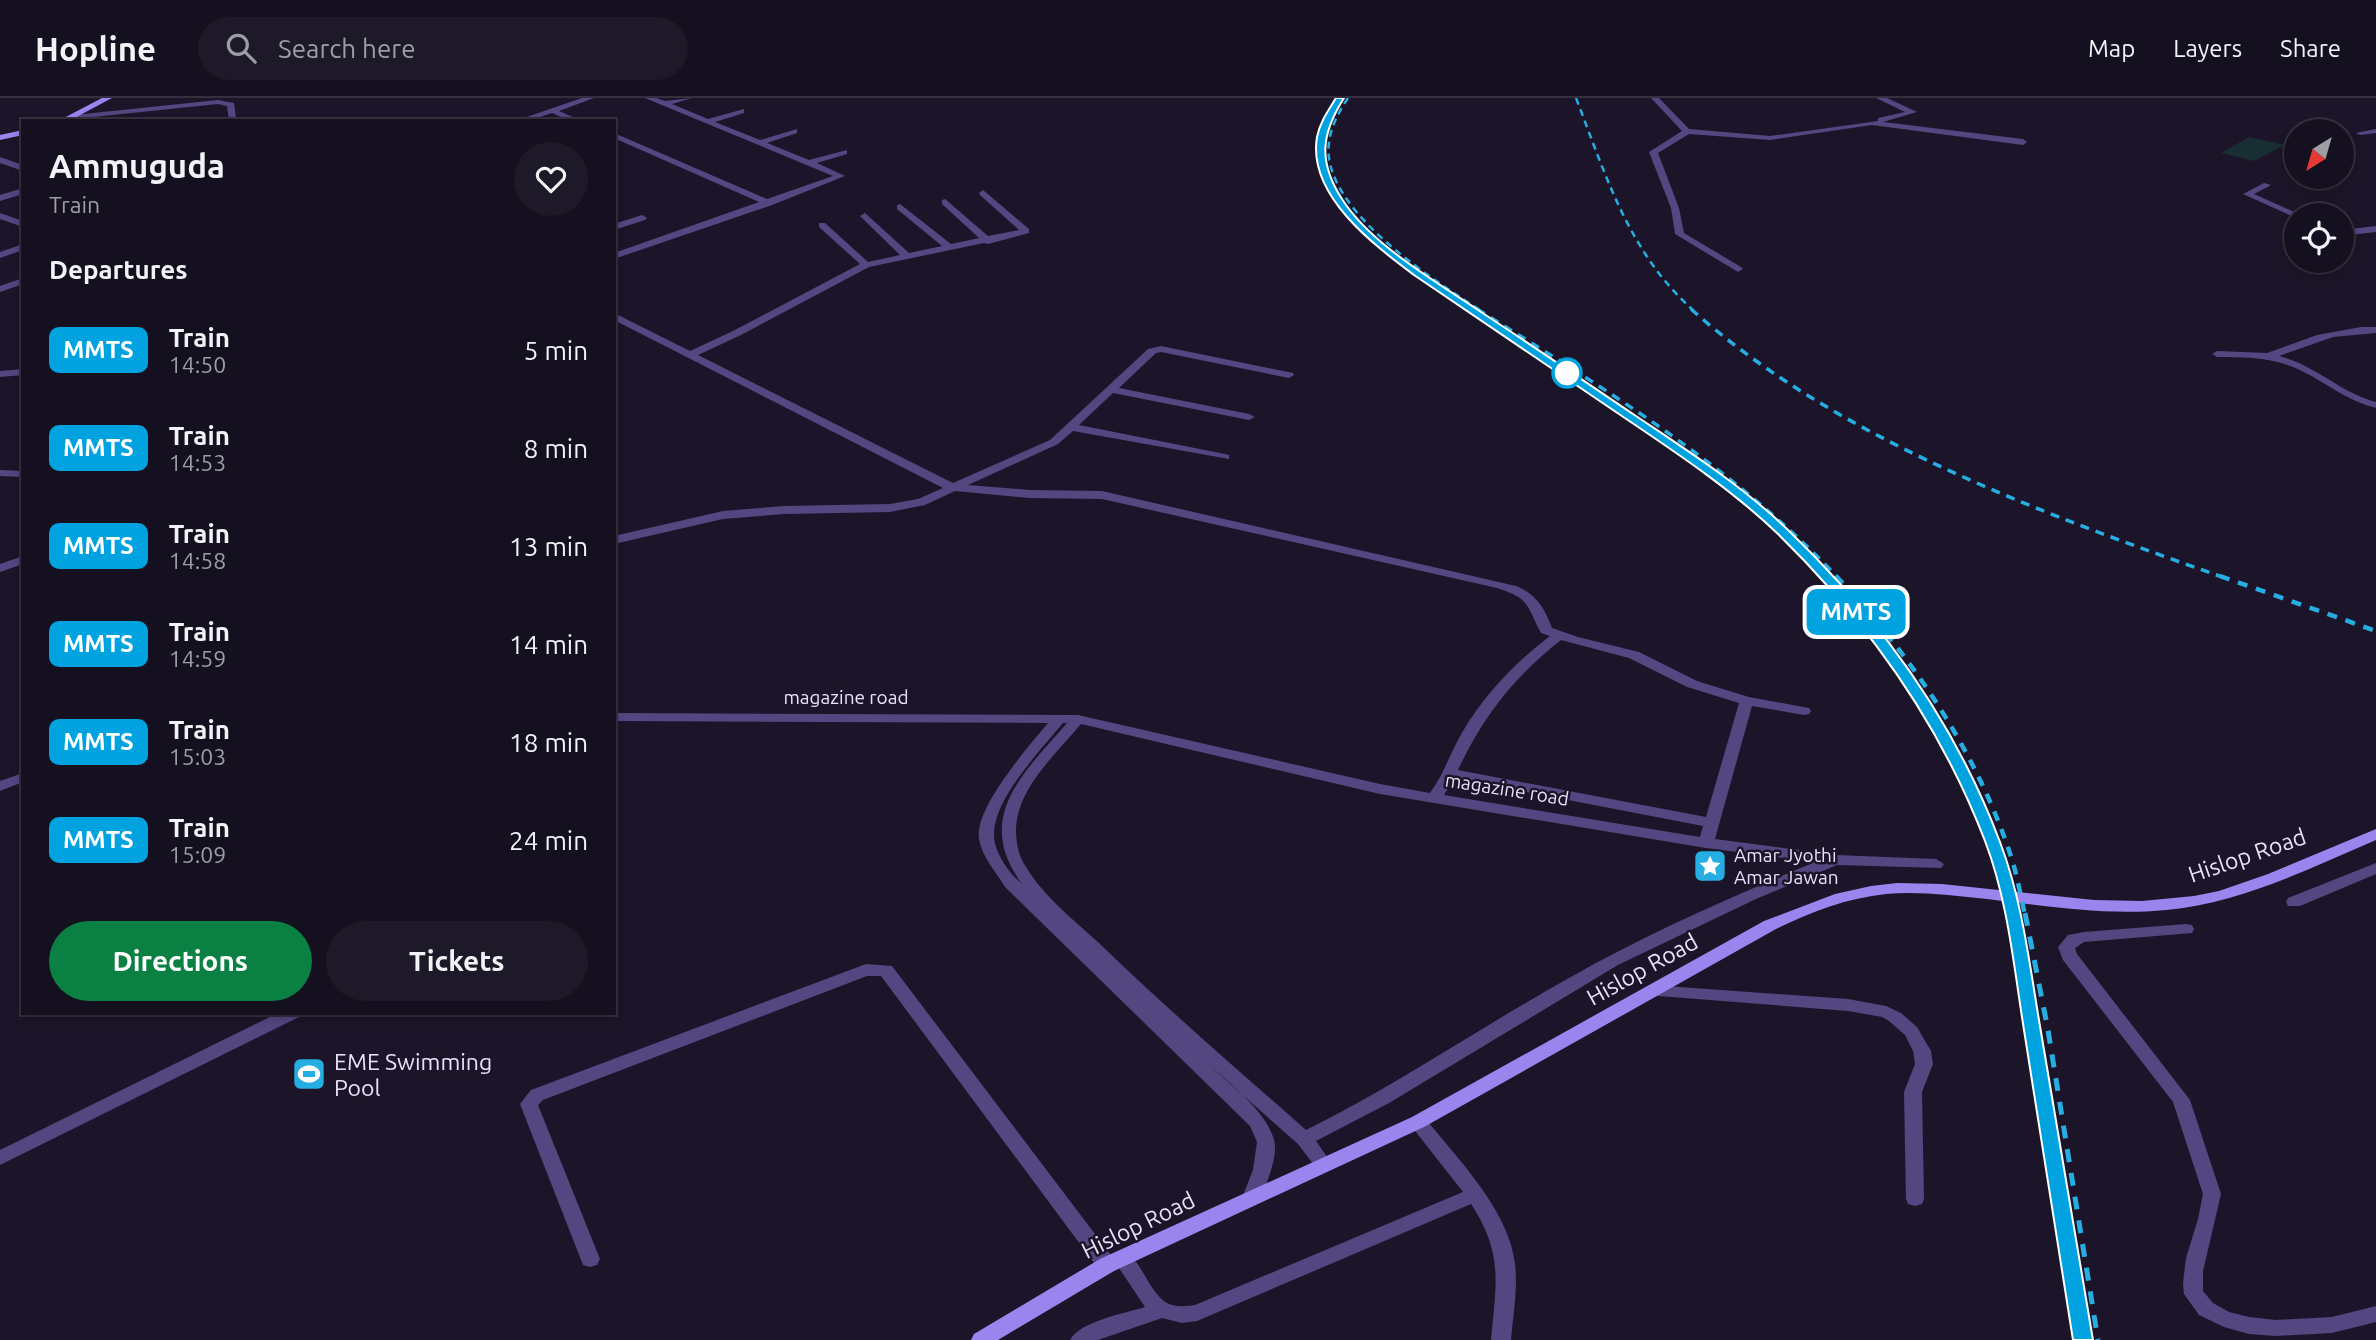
<!DOCTYPE html>
<html lang="en">
<head>
<meta charset="utf-8">
<style>
  :root { --surface:#15101f; --page:#1e1928; --text:#f1f3f6; --muted:#9d9da4; --line:#34303d; --accent:#0b8043 }
  body { margin:0; font-family:Ubuntu,sans-serif; background:var(--page); color:var(--text); height:100vh; display:flex; flex-direction:column; font-size:26px; white-space:nowrap }
  * { box-sizing:border-box; margin:0 }
  p { font-size:23px; color:var(--muted) }
  .icon { flex:none; width:38px; height:38px; fill:none; stroke:currentColor; stroke-width:2; stroke-linecap:round; stroke-linejoin:round }
  .map { position:relative; flex:1; overflow:hidden }
  .details { position:absolute; left:21px; top:21px; width:595px; height:896px; display:flex; flex-direction:column; background:var(--surface); border-radius:0px; box-shadow:0 4px 10px #0003,0 0 0 2px var(--line) }
  .details>* { flex:none }
  .badge { padding:0 14px; border-radius:10px; font-size:24px; line-height:46px }
  .needle { width:46px; rotate:217deg }
  .buttons { position:absolute; left:2284px; top:21px; display:grid; gap:14px }
  .buttons a { display:grid; place-items:center; width:70px; height:70px; border-radius:50%; background:var(--surface); box-shadow:0 4px 10px #0003,0 0 0 2px var(--line); font-size:35px }
  .map>.badge { position:absolute; translate:-50% -50%; box-shadow:0 0 0 4px #fff }
  h2 { padding:0 28px; font-size:26px; line-height:63px }
  .round { display:grid; place-items:center; flex:none; width:74px; height:74px; border-radius:37px; background:var(--page) }
  .summary { display:flex; align-items:center; justify-content:space-between; height:119px; padding:0 28px }
  h1 { font-size:33px; font-weight:700; line-height:52px }
  .primary-button { display:flex; gap:14px; margin-top:auto; padding:14px 28px }
  .primary-button a { flex:1; height:80px; border-radius:42px; background:var(--accent); color:#fff; font-size:28px; font-weight:700; line-height:80px; text-align:center }
  .primary-button a+a { background:var(--page); color:var(--text) }
  ul { padding:0; list-style:none }
  li { display:flex; align-items:center; gap:21px; height:98px; padding:0 28px }
  li div { flex:1 }
  li b { display:block; font-size:26px }
  li em { font-style:normal }
  li .badge { min-width:77px; font-weight:700; text-align:center }
  header { display:flex; align-items:center; gap:42px; box-sizing:border-box; height:98px; padding:0 35px; background:var(--surface); border-bottom:2px solid var(--line) }
  header strong { font-size:33px }
  nav { display:flex; gap:38px; margin-inline-start:auto; font-size:24px }
  .search { width:490px; height:63px; background:var(--page); display:flex; align-items:center; gap:18px; box-sizing:border-box; padding:0 24px; border-radius:38px; color:var(--muted); font-size:26px }
  .map>svg:first-child { display:block }
</style>
</head>
<body>
<header>
<strong>Hopline</strong>
<div class="search"><svg class="icon" aria-label="search" viewBox="0 0 24 24"><circle cx="10" cy="10" r="6"/><path d="M15 15l6 6"/></svg>Search here</div>
<nav><a>Map</a><a>Layers</a><a>Share</a></nav>
</header>
<div class="map">
<svg width="2376" height="1242" viewBox="0 0 2376 1242">
  <rect width="100%" height="100%" fill="#1c1529"/>
  <path fill="#182e32" d="M2249,39L2285,47L2254,63L2221,55Z"/>
  <g fill="none" stroke-linecap="round" stroke-linejoin="round">
    <path fill="#534681" fill-rule="evenodd" d="M582,0H594L559,13L582,23H570L552,15L528,23H515Z
      M645,0H656L665,3L692,0L672,6L708,21L744,11V15L715,24L760,42L797,31V35L767,45L809,62L847,52V56L817,65L845,78L772,107L614,161V155L759,104L614,40V35L767,101L833,78Z
      M1651,0H1659L1689,31L1770,38L1878,23V20L1905,14L1876,0H1887L1917,14L1883,24L2023,41L2027,44L2023,47L1872,27L1770,42L1689,36L1658,55L1679,110L1684,135L1741,169L1743,171L1738,174L1675,136L1671,110L1649,54L1682,33Z
      M218,2L234,5L236,20L239,23H229L227,8L218,6L74,21L70,19L74,17Z
      M2376,31V35L2360,37L2356,35Z
      M0,59L23,67V73L0,65Z
      M2264,85L2271,87L2254,96L2301,117L2294,119L2243,96Z
      M23,90V96L0,103V97Z
      M983,92L1029,131V135L988,146L984,145L869,169L741,237L698,257L953,385L1050,342L1148,251L1161,248L1293,275L1294,277L1289,280L1161,254L1156,255L1119,290L1249,316L1255,319L1249,322L1113,295L1079,327L1225,356L1229,357V361L1073,333L1058,346L968,387L1030,392L1102,393L1516,488C1536,496 1544,509 1552,530L1578,539L1639,554L1697,583L1749,599L1809,610L1811,613L1809,616L1804,617L1752,608L1715,741L1836,757L1936,761L1944,766L1941,770L1837,767L1756,801L1618,867L1389,1005L1316,1043L1332,1066L1329,1071L1323,1073L1317,1071L1298,1046L1201,960C1224,981 1266,1011 1274,1042C1279,1058 1265,1090 1258,1105L1251,1107L1244,1105L1242,1100L1253,1072L1257,1044L1250,1028L1005,789C996,774 982,759 979,741C974,710 1029,648 1048,625L614,623V615L1078,617L1380,686L1430,695C1444,676 1451,653 1463,633C1485,596 1516,564 1550,538L1541,535C1526,507 1531,501 1497,490L1102,401L1030,400L955,393L925,407L890,414L784,416L723,421L614,446V438L723,413L784,408L890,406L918,401L943,390L614,222V215L690,253L733,233L860,166L819,129V125H825L868,164L900,157L862,120L860,118L865,115L909,155L942,148L897,111V107L900,106L951,146L979,140L942,106V102L945,101L988,138L1019,132L980,97L979,95ZM1561,542L1629,560L1687,589L1739,605L1706,719L1458,672C1483,618 1514,579 1561,542ZM1063,625H1067C1023,676 973,719 1022,786C1009,775 993,753 994,735C995,699 1041,652 1063,625ZM1081,626L1380,696L1706,750L1815,764C1731,799 1648,835 1569,880C1481,929 1397,987 1306,1032C1237,971 1166,910 1100,846C1074,822 1044,799 1026,769C1019,759 1016,745 1016,733C1016,691 1056,656 1081,626ZM1454,680L1703,728L1700,739L1444,697Z
      M0,115L23,123V129L0,121Z
      M642,117L647,120L645,122L614,132V126Z
      M2376,128V134L2342,138V132Z
      M23,146V152L0,160V154Z
      M23,180V186L0,194V188Z
      M2361,229H2376V235L2333,239L2279,258C2315,267 2341,295 2376,304V310C2344,302 2322,281 2293,269C2269,259 2242,259 2217,259L2212,256L2217,253L2267,255L2317,237Z
      M23,271V277L0,279V273Z
      M0,372L23,373V379L0,378Z
      M23,458V466L0,474V466Z
      M23,675V684L0,693V683Z
      M2376,765V776L2300,808H2288L2286,804L2288,800Z
      M2186,826L2192,827L2194,831L2192,835L2084,844L2075,850L2077,856L2190,1002L2221,1096L2203,1173V1193L2213,1205L2229,1214L2249,1219L2276,1222L2332,1219L2376,1208V1224L2332,1235L2276,1238L2249,1236L2224,1229L2199,1217L2184,1196L2183,1185L2186,1160L2198,1121L2203,1096L2173,1004L2063,862L2058,849L2068,837L2084,834Z
      M866,866L892,868L1114,1161L1117,1167L1114,1173L1107,1175L1100,1173L881,878H867L543,1002L538,1007L600,1161L597,1167L590,1169L583,1167L520,1006L531,992Z
      M1652,887L1848,901L1886,908L1901,915L1917,929L1931,953L1933,966L1922,994L1924,1101L1922,1106L1915,1108L1908,1106L1906,1101L1904,994L1915,966L1913,953L1905,937L1889,923L1882,919L1848,913L1646,897L1644,893L1646,889Z
      M278,915H301L299,919L0,1067V1052Z
      M1418,1017L1424,1019C1457,1060 1509,1112 1515,1166C1518,1191 1513,1217 1511,1242H1491C1496,1186 1504,1156 1471,1106L1197,1223L1182,1225L1162,1220L1098,1242H1070C1079,1224 1125,1215 1145,1209L1117,1167L1114,1161L1117,1155C1140,1148 1147,1200 1172,1207C1180,1209 1188,1208 1195,1207L1463,1094L1412,1029L1409,1024L1412,1019Z"/>
    <path fill="#9a84ee" fill-rule="evenodd" d="M102,0H112L69,23H58Z
      M23,32V37L0,42V37Z
      M2376,731V742C2308,771 2241,805 2166,812C2106,818 2046,808 1987,801C1954,798 1920,793 1886,796C1847,800 1811,814 1776,831L1424,1029L1114,1173L998,1242H971L974,1236L1100,1161L1412,1019L1764,823L1835,796L1871,788L1897,785L1942,786L2094,802L2142,803L2194,798L2219,793L2268,776Z"/>
    <path stroke="#26ade1" stroke-width="2.5" stroke-dasharray="7 5" stroke-linecap="butt" d="M1348,0C1336,18 1326,38 1329,60C1337,120 1433,182 1480,212
      M1576,0C1606,78 1629,155 1693,212"/>
    <path stroke="#26ade1" stroke-width="3.5" stroke-dasharray="9 7" stroke-linecap="butt" d="M1477,211C1605,291 1734,369 1838,480
      M1691,211C1838,342 2041,415 2225,480"/>
    <path stroke="#26ade1" stroke-width="4.5" stroke-dasharray="10 9" stroke-linecap="butt" d="M1836,478C1912,558 1980,658 2013,765C2018,782 2021,800 2025,817
      M2220,478L2376,533
      M1914,591L1957,664L1993,745L2013,817"/>
    <path stroke="#26ade1" stroke-width="5" stroke-dasharray="13 11" stroke-linecap="butt" d="M2012,815L2083,1242
      M2025,815L2048,932L2098,1242"/>
  </g>
  <path fill="#00a3e0" stroke="#fff" stroke-width="2" d="M1336,0H1344C1321,36 1318,64 1342,101C1372,148 1436,183 1481,214C1533,248 1584,283 1636,318C1688,353 1741,387 1786,430C1878,518 1955,624 2000,744C2023,804 2030,871 2041,934C2058,1037 2076,1139 2093,1242H2073C2057,1139 2040,1036 2024,932C2014,870 2008,803 1985,743C1940,626 1867,523 1778,436C1728,388 1669,350 1613,312C1546,267 1480,222 1414,177C1374,147 1307,97 1317,39C1320,24 1328,13 1336,0Z"/>
  <defs>
    <symbol id="sight-square" viewBox="-11 -11 22 22"><rect x="-9" y="-9" width="18" height="18" rx="4" fill="#26ade1" stroke="#1c1529"/><path d="M0-6L1.8-2.2L6-1.7L2.9 1.2L3.7 5.4L0 3.3L-3.7 5.4L-2.9 1.2L-6-1.7L-1.8-2.2Z" fill="#fff"/></symbol>
    <symbol id="stadium-square" viewBox="-11 -11 22 22"><rect x="-9" y="-9" width="18" height="18" rx="4" fill="#26ade1" stroke="#1c1529"/><path d="M0-5a6.5 5 0 1 0 0 10a6.5 5 0 1 0 0-10ZM-3.5-1.8h7v3.6h-7Z" fill="#fff"/></symbol>
  </defs>
  <g fill-rule="evenodd">
    <use href="#sight-square" x="1691" y="749" width="38" height="38"/>
    <use href="#stadium-square" x="290" y="957" width="38" height="38"/>
  </g>
  <circle fill="#fff" stroke="#00a3e0" stroke-width="3.5" cx="1567" cy="275" r="14"/>
  <g text-anchor="middle" dominant-baseline="central" stroke-width="5" stroke-linejoin="round" paint-order="stroke">
    <g font-size="19" fill="#e8e1fb" stroke="#1c1529">
      <text x="846" y="599">magazine road</text>
      <text transform="translate(1507 691) rotate(9)">magazine road</text>
    </g>
    <g font-size="19" fill="#e8e1fb" stroke="#1c1529" text-anchor="start">
      <text x="1734" y="757">Amar Jyothi<tspan x="1734" dy="22">Amar Jawan</tspan></text>
    </g>
    <g font-size="23" fill="#e8e1fb" stroke="#1c1529">
      <text transform="translate(2247 757) rotate(-19)">Hislop Road</text>
      <text transform="translate(1642 871) rotate(-29)">Hislop Road</text>
      <text transform="translate(1138 1127) rotate(-26)">Hislop Road</text>
    </g>
    <g font-size="23" fill="#e8e1fb" stroke="#1c1529" text-anchor="start">
      <text x="334" y="963">EME Swimming<tspan x="334" dy="26">Pool</tspan></text>
    </g>
  </g>
</svg>
<div class="buttons">
<a><svg class="needle" viewBox="-14 -14 28 28"><path d="M0-13l5 13h-10z" fill="#e53935"/><path d="M0 13l5-13h-10z" fill="#9d9da4"/></svg></a>
<a><svg class="icon" aria-label="locate" viewBox="0 0 24 24"><circle cx="12" cy="12" r="6"/><path d="M12 2v4M12 18v4M2 12h4M18 12h4"/></svg></a>
</div>
<b class="badge" style="left:1856px;top:514px;background:#00a3e0;color:#fff">MMTS</b>
<section class="details">
<div class="summary"><div><h1>Ammuguda</h1><p>Train</p></div><a class="round"><svg class="icon" aria-label="heart" viewBox="0 0 24 24"><path d="M12 20l-8-8c-3-5 5-10 8-4 3-6 11-1 8 4z"/></svg></a></div>
<h2>Departures</h2>
<ul>
<li><span class="badge" style="background:#00a3e0;color:#fff">MMTS</span><div><b>Train</b><p>14:50</p></div><em>5 min</em></li>
<li><span class="badge" style="background:#00a3e0;color:#fff">MMTS</span><div><b>Train</b><p>14:53</p></div><em>8 min</em></li>
<li><span class="badge" style="background:#00a3e0;color:#fff">MMTS</span><div><b>Train</b><p>14:58</p></div><em>13 min</em></li>
<li><span class="badge" style="background:#00a3e0;color:#fff">MMTS</span><div><b>Train</b><p>14:59</p></div><em>14 min</em></li>
<li><span class="badge" style="background:#00a3e0;color:#fff">MMTS</span><div><b>Train</b><p>15:03</p></div><em>18 min</em></li>
<li><span class="badge" style="background:#00a3e0;color:#fff">MMTS</span><div><b>Train</b><p>15:09</p></div><em>24 min</em></li>
</ul>
<div class="primary-button"><a>Directions</a><a>Tickets</a></div>
</section>
</div>
</body>
</html>
